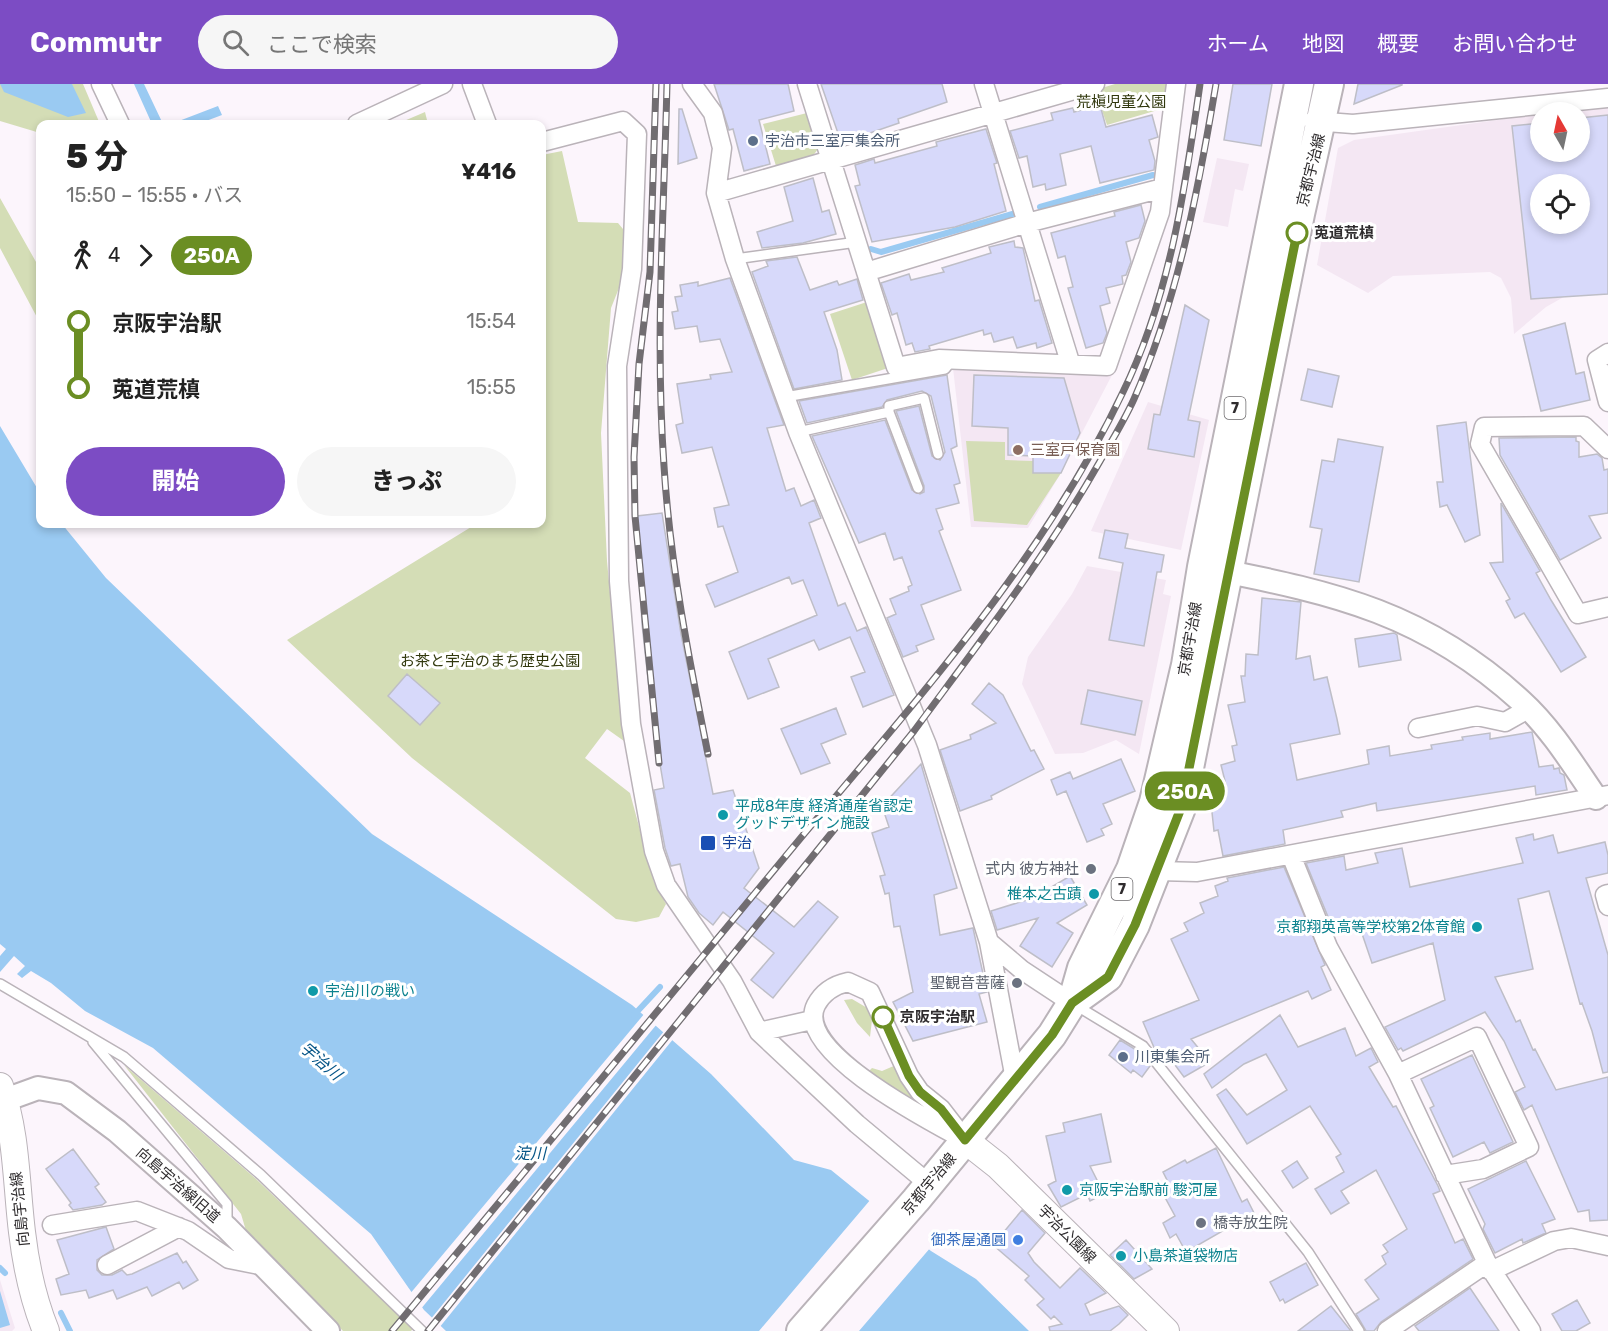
<!DOCTYPE html>
<html lang="ja">
<head>
<meta charset="utf-8">
<style>
  :root { --surface:#fff; --page:#f6f6f6; --text:#222; --muted:#767676; --accent:#7c4cc4 }
  body { margin:0; font-family:Rubik,"Noto Sans JP",sans-serif; background:var(--page); color:var(--text); height:100vh; display:flex; flex-direction:column; font-size:22px; white-space:nowrap }
  * { box-sizing:border-box; margin:0 }
  p { font-size:20px; color:var(--muted) }
  .icon { flex:none; width:33px; height:33px; fill:none; stroke:currentColor; stroke-width:2; stroke-linecap:round; stroke-linejoin:round }
  .map { position:relative; flex:1; overflow:hidden }
  .sheet { position:absolute; left:36px; top:36px; width:510px; height:408px; display:flex; flex-direction:column; background:var(--surface); border-radius:12px; box-shadow:0 3px 9px #0003 }
  .sheet>* { flex:none }
  .badge { padding:0 12px; border-radius:20px; font-size:21px; line-height:39px }
  .needle { width:39px; rotate:351deg }
  .buttons { position:absolute; left:1530px; top:18px; display:grid; gap:12px }
  .buttons a { display:grid; place-items:center; width:60px; height:60px; border-radius:50%; background:var(--surface); box-shadow:0 3px 9px #0003; font-size:30px }
  .map>.badge { position:absolute; translate:-50% -50%; box-shadow:0 0 0 3px #fff }
  .legs { display:flex; align-items:center; gap:9px; height:66px; padding:0 30px; font-size:20px }
  .legs p { margin-inline-start:auto }
  .head { display:flex; align-items:center; justify-content:space-between; height:102px; padding:0 30px }
  h1 { font-size:33px; font-weight:800; line-height:45px }
  .button { display:flex; gap:12px; margin-top:auto; padding:12px 30px }
  .button a { flex:1; height:69px; border-radius:36px; background:var(--accent); color:#fff; font-size:24px; font-weight:800; line-height:69px; text-align:center }
  .button a+a { background:var(--page); color:var(--text) }
  ul { padding:0 30px; list-style:none }
  li { display:flex; align-items:center; gap:21px; height:66px; font-size:22px }
  li i { display:grid; place-items:center; width:9px; height:100%; margin:0 8px; background:currentColor }
  li i::after { content:''; width:15px; height:15px; margin:-8px; border:4px solid; border-radius:50%; background:var(--surface) }
  li p { margin-inline-start:auto }
  li:first-child i { background:linear-gradient(#0000 50%,currentColor 0) }
  li:last-child i { background:linear-gradient(currentColor 50%,#0000 0) }
  header { display:flex; align-items:center; gap:36px; box-sizing:border-box; height:84px; padding:0 30px; background:var(--accent); color:#fff }
  header strong { font-size:28px }
  nav { display:flex; gap:33px; margin-inline-start:auto; font-size:21px }
  .search { width:420px; height:54px; background:var(--page); display:flex; align-items:center; gap:15px; box-sizing:border-box; padding:0 21px; border-radius:33px; color:var(--muted); font-size:22px }
  .map>svg:first-child { display:block }
</style>
</head>
<body>
<header>
<strong>Commutr</strong>
<div class="search"><svg class="icon" aria-label="search" viewBox="0 0 24 24"><circle cx="10" cy="10" r="6"/><path d="M15 15l6 6"/></svg>ここで検索</div>
<nav><a>ホーム</a><a>地図</a><a>概要</a><a>お問い合わせ</a></nav>
</header>
<div class="map">
<svg width="1608" height="1247" viewBox="0 0 1608 1247">
  <rect width="100%" height="100%" fill="#fcf5fc"/>
  <path fill="#f4e7f3" fill-rule="evenodd" d="M1608,21V188L1546,223L1514,250L1511,214L1501,194L1490,188L1393,192L1368,209L1317,181L1338,64L1354,56L1540,30V68H1580V28H1553ZM1540,100H1580V140H1540Z
    M1217,74L1249,80L1243,107L1235,105L1228,143L1203,138Z
    M953,284L1112,291L1061,389L1028,444L971,443Z
    M1148,318L1209,336L1181,466L1091,447Z
    M1087,482L1166,496L1163,510L1171,512L1139,670L1116,656L1083,669L1055,670L1022,600L1028,573L1072,510Z
    M0,1196L15,1244L12,1247H0Z"/>
  <path fill="#d4ddb6" d="M0,0H83L100,40H40V49L0,37Z
    M1115,0H1170L1168,23L1107,41L1095,6Z
    M425,28L428,40H397Z
    M807,29L818,65L812,73L776,82L763,40Z
    M562,67L578,138L618,139L623,145L627,184L611,224L601,349L607,477L624,657L607,645L585,674L630,709L654,798L666,820L659,833L636,838L616,835L412,674L287,556L476,440H542V71Z
    M0,114L40,185V239L0,164Z
    M867,218L888,284L852,296L830,230Z
    M966,357L1005,358V376L1033,377V389H1061L1027,441L974,437Z
    M852,915L869,925L872,936L870,953L857,939L844,916Z
    M124,981L255,1094L413,1245L411,1247H343L247,1150L241,1130Z
    M896,981L931,1028L868,988L872,984L882,987Z"/>
  <path fill="#9acaf2" d="M0,0H72L86,29L68,33L4,8Z
    M134,0H144L163,40H152Z
    M218,22L222,31L198,40H171Z
    M0,342L40,409V440H62L106,494L372,750L632,921L711,990L794,1076L831,1086L931,1167L976,1195L1029,1247H446L424,1226L371,1150L153,964L85,927L51,899L31,887L22,894L17,890L25,882L14,872L0,888V872L6,865L0,860Z
    M0,1207L10,1241L0,1244Z"/>
  <path fill="#fcf5fc" d="M645,929L657,940L420,1226L409,1211Z
    M665,946L674,954L439,1244L430,1236Z
    M871,1115L931,1163L859,1247H759Z"/>
  <g fill="none" stroke-linecap="round" stroke-linejoin="round">
    <path stroke="#9acaf2" stroke-width="6" d="M1040,123L1153,91
      M871,165L881,168L1016,129
      M634,931L660,903
      M0,1184L5,1189
      M61,1229L70,1247"/>
  </g>
  <path fill="#d7d9fa" stroke="#bebec7" stroke-width="1.5" fill-rule="evenodd" d="M714,0H788L794,27L759,36L770,80L744,87L733,45L729,46Z
    M821,0H942L947,18L898,35L899,39L867,50L868,54L841,58Z
    M1233,0H1272L1261,62L1224,56Z
    M1358,0H1402V1L1354,20Z
    M1100,21L1106,43L1152,31L1158,53L1149,56L1155,77L1154,86L1100,99L1091,62L1060,70L1066,101L1046,106L1045,100L1033,103L1027,72L1019,74L1010,47L1053,36L1051,29L1073,24L1074,28Z
    M679,25H682L697,74L678,80Z
    M1608,31V210L1531,215L1512,42L1540,39V68H1580V34ZM1540,100H1580V140H1540Z
    M986,45L997,79L994,80L1006,127L955,143L872,158L855,102L860,101L855,81L874,75L875,79L937,62L936,58Z
    M813,94L822,128L829,126L836,150L803,159L762,164L757,148L793,137L784,103Z
    M1141,121L1145,137L1139,154L1126,158L1131,178L1126,191L1122,192L1123,200L1106,204L1110,219L1100,222L1107,249L1103,259L1086,264L1068,204L1073,203L1065,172L1058,174L1051,149L1115,132L1114,128Z
    M1014,157L1015,163L1023,164L1035,217L1039,216L1052,259L1037,264L1036,259L1017,264L1013,253L994,258L991,249L984,251L983,246L929,262L930,265L915,268L912,259L906,261L897,229L892,231L881,199L909,190L911,196L944,188L942,184L991,169L989,163Z
    M797,173L810,206L837,197L839,201L857,195L863,216L824,228L837,266L842,296L794,305L752,188L768,182L766,177Z
    M730,194L784,341L767,344L786,407L794,404L801,422L814,416L821,434L809,439L838,522L845,519L857,547L866,543L894,611L863,623L851,593L865,588L850,553L819,566L814,556L768,575L779,603L748,615L729,568L817,531L803,496L792,500L789,493L715,523L706,501L738,488L723,442L718,443L714,424L729,421L712,363L682,369L676,341L683,339L677,300L711,295L710,291L732,288L720,255L700,258L697,242L675,245L672,228L678,227L675,213L682,212L680,201L698,198V202Z
    M1185,221L1209,236L1188,336L1200,338L1194,373L1148,365L1154,330L1160,331Z
    M1565,239L1576,290L1584,288L1590,316L1541,327L1523,251Z
    M1308,285L1339,292L1332,323L1301,316Z
    M947,291L957,362L951,365L960,399L954,401L959,419L936,425L943,445L939,447L961,506L921,521L934,555L916,562L918,567L903,573L887,534L896,530L890,515L909,507L908,503L912,501L902,473L894,476L885,449L859,459L812,352L885,336L912,406L920,410L924,408V402L896,327L919,322L932,372L940,376L945,368L931,312L922,307L887,316L882,323L807,339L799,317Z
    M974,291L1064,294L1080,349L1061,389H1033V372L1008,371V344L972,342Z
    M1466,338L1480,451L1465,458L1447,421L1440,423L1437,398H1443L1437,342Z
    M1576,353V357L1579,358V373L1597,370L1602,374L1604,386L1608,385V429L1589,432L1601,454L1560,476L1500,371L1499,354Z
    M1338,355L1383,363L1359,498L1314,490L1322,445L1310,443L1322,376L1334,378Z
    M1501,419L1540,487L1536,489L1551,516L1586,573L1561,588L1524,529L1515,534L1506,517L1510,515L1490,479L1503,478Z
    M662,429L681,550L713,710L733,706L759,784L744,804L794,843L818,817L838,833L773,914L751,896L774,869L723,828L713,841L699,829L688,813L680,780L671,782L665,764L654,706L664,704L652,632L642,540L637,432Z
    M1105,446L1128,450L1125,464L1164,471L1161,488H1157L1144,562L1109,556L1123,479L1099,474Z
    M1262,514L1301,518L1296,575L1310,572L1314,596L1327,593L1337,635L1340,650L1290,660L1297,696L1369,680L1367,666L1389,662L1390,672L1432,665L1431,661L1463,656L1462,653L1490,649V655L1532,648L1539,683L1553,681L1554,685L1559,684L1560,689L1564,691L1567,706L1536,711L1535,702L1377,727L1376,719L1341,727L1343,733L1283,746L1285,760L1223,772L1218,746L1214,747L1211,719H1214L1213,703L1226,701L1221,681L1235,677L1232,662L1237,661L1228,621L1245,618L1241,592H1245L1246,570L1258,571Z
    M1394,549L1397,551L1401,576L1359,583L1355,555Z
    M407,590L440,619L420,641L388,612Z
    M989,599L1003,611L1031,667L1034,666L1044,685L991,712L992,715L960,727L940,666L971,655L970,651L996,639L972,620Z
    M1088,606L1142,617L1135,651L1081,640Z
    M836,624L846,650L821,660L830,679L801,690L781,645Z
    M1121,675L1135,707L1103,720L1112,740L1101,745L1104,751L1087,758L1066,707L1057,711L1051,696L1070,688L1073,695Z
    M921,680L957,804L934,811L940,851L973,844L987,908L979,910L987,938L913,957L893,918L913,908L900,842L894,843L889,809L885,810L880,792L885,791L872,749L889,743L882,722Z
    M1533,750L1534,756L1553,751L1558,769L1605,758L1608,771V789L1586,794L1608,871V988L1603,989L1592,947L1582,919L1580,920L1549,807L1518,815L1533,885L1495,893L1516,938L1520,936L1533,966L1535,965L1556,1006L1608,993V1136L1590,1137L1589,1126L1578,1128L1532,1021L1524,1026L1515,1008L1525,1003L1504,957L1485,928L1403,967L1401,964L1398,966L1385,943L1445,916L1433,859L1372,879L1358,838L1333,845L1306,779L1344,772L1346,786L1378,779L1375,769L1402,764L1410,803L1523,779L1516,754Z
    M1284,783L1325,881L1321,883L1331,906L1312,915L1308,907L1191,955L1210,978L1184,993L1163,965L1159,971L1156,968L1143,938L1199,916L1171,855L1188,847L1184,839L1204,829L1200,819L1218,812L1215,802L1228,797L1227,794Z
    M1070,792L1087,821L1057,839L1073,849L1052,883L1020,862L1038,834L997,846L991,827L1033,814Z
    M1280,931L1298,963L1345,944L1356,972L1371,964L1378,978L1369,983L1393,1023L1396,1022L1438,1102L1440,1107L1433,1110L1455,1159L1463,1155L1473,1175L1381,1238L1374,1247H1366L1356,1230L1379,1215L1365,1196L1386,1180L1382,1172L1388,1168L1383,1161L1407,1145L1376,1086L1341,1107L1349,1119L1331,1130L1315,1105L1344,1088L1336,1073L1341,1070L1310,1022L1247,1060L1217,1011L1226,1005L1247,1031L1287,1006L1266,970L1244,980L1212,1004L1204,990Z
    M1120,956L1138,967L1150,982L1142,993L1133,986L1131,989L1109,971Z
    M1472,971L1513,1058L1490,1069L1484,1058L1453,1073L1430,1024L1434,1022L1421,995Z
    M1101,1030L1111,1078L1090,1082L1104,1110L1090,1117L1087,1110L1061,1123L1048,1101L1056,1097L1046,1052L1065,1048L1063,1039Z
    M1216,1064L1242,1118L1247,1115L1254,1129L1186,1168L1176,1150L1170,1154L1163,1139L1175,1132L1161,1106L1170,1102L1163,1088L1185,1076L1187,1079Z
    M73,1065L99,1100L95,1103L106,1118L102,1121L73,1126L69,1121L71,1119L46,1085Z
    M1297,1077L1308,1094L1293,1104L1282,1087Z
    M1526,1077L1555,1135L1542,1140L1546,1149L1523,1159L1522,1155L1495,1169L1483,1145L1485,1140L1468,1105Z
    M1022,1126L1045,1149L1028,1169L1034,1178L1060,1204L1080,1184L1106,1209L1085,1220L1090,1231L1119,1222L1128,1231L1119,1240L1110,1247H1050L1049,1243L1062,1240L1054,1232L1051,1235L1037,1221L1044,1215L1025,1196L1029,1192L993,1161Z
    M106,1143L114,1165L97,1176V1186L102,1191H112L122,1186L127,1191L132,1190L177,1169L183,1179L186,1177L198,1196L183,1205L179,1198L152,1212L147,1203L117,1215L113,1206L89,1214L86,1206L61,1211L56,1195L69,1190L57,1156Z
    M1126,1156L1152,1185L1134,1195L1110,1171Z
    M1306,1179L1318,1201L1285,1219L1283,1215L1280,1217L1270,1198Z
    M1470,1204L1499,1247H1419L1415,1242Z
    M1577,1216L1590,1239L1576,1247H1562L1552,1230Z
    M1331,1222L1351,1247H1298Z"/>
  <g fill="none" stroke-linecap="round" stroke-linejoin="round">
    <defs>
      <path id="service" d="M735,175L857,158
        M785,313L945,285L953,275
        M889,328L918,404
        M798,348L889,328V322L924,314L938,370
        M0,900L124,973L261,1091L422,1247
        M1077,922L1143,962L1308,1168L1359,1247
        M93,958L227,1120V1139"/>
      <path id="minor" d="M101,0L120,40
        M472,0L487,40
        M692,0L713,29L722,64L716,109L735,175L798,348L927,661L989,858L1015,995
        M807,0L896,283L939,275L1107,282L1160,128L1176,0
        M984,0L1070,278
        M1313,37L1353,40L1608,14
        M357,40L443,0
        M542,58L623,37L637,50L632,185L617,282L619,497L631,640L654,767L666,801L732,897L759,948L857,1040L929,1100
        M716,109L1095,0
        M866,188L1027,139L1163,104
        M1608,269L1597,276L1608,318
        M1608,365L1584,342L1484,343L1480,360L1578,530L1608,523
        M1418,644L1477,632L1505,638L1528,625
        M1291,771L1328,863L1398,990L1487,1179L1531,1247
        M1158,787L1197,788L1608,711
        M1608,810L1605,811L1608,822
        M989,858L1022,886L1072,919
        M848,898L870,908L909,992L920,1008L941,1025L965,1056C932,1038 793,967 816,921C823,908 834,901 848,898Z
        M759,948L812,936
        M1398,990L1477,953L1529,1063L1483,1085L1445,1091
        M52,1141L137,1127L188,1147L229,1175L265,1182
        M107,1181L179,1143
        M1491,1187L1554,1157L1571,1154L1608,1162
        M1387,1247L1487,1179"/>
      <path id="tertiary" d="M1213,485C1336,509 1426,530 1521,617C1551,644 1574,682 1596,714
        M5,1016L38,1004L66,1009L117,1047L227,1144L328,1247"/>
      <path id="secondary" d="M0,1002C17,1049 16,1099 22,1148C26,1182 33,1215 46,1247
        M965,1056L998,1082L1166,1247"/>
      <path id="primary" d="M1072,919L1108,893L1135,841L1181,724L1300,130L1329,0
        M801,1247L916,1116L1052,951L1072,919L1082,884L1131,785L1154,718L1186,581L1202,483L1299,0"/>
    </defs>
    <use href="#service" stroke="#bab3b9" stroke-width="12"/>
    <use href="#minor" stroke="#bab3b9" stroke-width="21"/>
    <use href="#tertiary" stroke="#bab3b9" stroke-width="26"/>
    <use href="#secondary" stroke="#bab3b9" stroke-width="28"/>
    <use href="#primary" stroke="#bab3b9" stroke-width="32"/>
    <use href="#service" stroke="#fff" stroke-width="9"/>
    <use href="#minor" stroke="#fff" stroke-width="18"/>
    <use href="#tertiary" stroke="#fff" stroke-width="22"/>
    <use href="#secondary" stroke="#fff" stroke-width="26"/>
    <use href="#primary" stroke="#fff" stroke-width="28"/>
    <defs>
      <path id="rail" d="M656,0L650,188L639,280L634,373L635,432L659,679
        M667,0C664,127 655,255 664,382C670,479 689,575 708,670
        M392,1247C530,1082 666,916 804,750C921,611 1044,474 1123,308C1170,212 1185,105 1200,0
        M428,1247L914,647C979,559 1045,474 1099,379C1111,358 1124,337 1134,315C1178,215 1198,107 1216,0"/>
    </defs>
    <use href="#rail" stroke="#716d71" stroke-width="7"/>
    <use href="#rail" stroke="#fff" stroke-width="4.5" stroke-dasharray="14" stroke-linecap="butt"/>
  </g>
  <g fill="none" stroke-linecap="round" stroke-linejoin="round">
    <defs>
      <path id="line-1" d="M883,933L909,992L920,1008L941,1025L965,1056L1052,951L1072,919L1108,893L1135,841L1181,724L1297,149"/>
    </defs>
    <use href="#line-1" stroke="#fff" stroke-width="14"/>
    <use href="#line-1" stroke="#6b8e23" stroke-width="9"/>
  </g>
  <g fill="#5c6f8a" stroke="#fff" stroke-width="2">
    <circle cx="753" cy="57" r="6"/>
    <circle cx="1123" cy="973" r="6"/>
  </g>
  <g fill="#fff" stroke="#6b8e23" stroke-width="3">
    <circle cx="1297" cy="149" r="10"/>
    <circle cx="883" cy="933" r="10"/>
  </g>
  <circle fill="#8d6e63" stroke="#fff" stroke-width="2" cx="1018" cy="366" r="6"/>
  <g fill="#0f9aa8" stroke="#fff" stroke-width="2">
    <circle cx="723" cy="731" r="6"/>
    <circle cx="1094" cy="810" r="6"/>
    <circle cx="1477" cy="843" r="6"/>
    <circle cx="313" cy="907" r="6"/>
    <circle cx="1067" cy="1106" r="6"/>
    <circle cx="1121" cy="1172" r="6"/>
  </g>
  <rect fill="#1a4fb4" stroke="#fff" stroke-width="2" x="700" y="751" width="16" height="16" rx="3"/>
  <g fill="#6b7280" stroke="#fff" stroke-width="2">
    <circle cx="1091" cy="785" r="6"/>
    <circle cx="1017" cy="899" r="6"/>
    <circle cx="1201" cy="1139" r="6"/>
  </g>
  <circle fill="#3f7fe0" stroke="#fff" stroke-width="2" cx="1018" cy="1156" r="6"/>
  <g text-anchor="middle" dominant-baseline="central" stroke-width="6" stroke-linejoin="round" paint-order="stroke">
    <g fill="#fff" stroke="#6d6b6d" stroke-width="1.5">
      <rect x="1224.5" y="313" width="21" height="22" rx="4.5"/>
      <rect x="1111.5" y="794" width="21" height="22" rx="4.5"/>
    </g>
    <g font-size="14" font-weight="bold" fill="#2f2c2e">
      <text x="1235" y="324">7</text>
      <text x="1122" y="805">7</text>
    </g>
    <g font-size="15" fill="#31380d" stroke="#fff">
      <text x="1121" y="18">荒槇児童公園</text>
      <text x="490" y="577">お茶と宇治のまち歴史公園</text>
    </g>
    <g font-size="15" fill="#4e5e75" stroke="#fff" text-anchor="start">
      <text x="765" y="57">宇治市三室戸集会所</text>
      <text x="1135" y="973">川東集会所</text>
    </g>
    <g font-size="15" fill="#2f2c2e" stroke="#fff">
      <text transform="translate(1311 86) rotate(-76)">京都宇治線</text>
      <text transform="translate(1190 555) rotate(-80)">京都宇治線</text>
      <text transform="translate(929 1100) rotate(-50)">京都宇治線</text>
      <text transform="translate(178 1101) rotate(41)">向島宇治線旧道</text>
      <text transform="translate(20 1125) rotate(-96)">向島宇治線</text>
      <text transform="translate(1067 1150) rotate(45)">宇治公園線</text>
    </g>
    <g font-size="15" font-weight="bold" fill="#2f2c2e" stroke="#fff" text-anchor="start">
      <text x="1314" y="149">莵道荒槙</text>
      <text x="900" y="933">京阪宇治駅</text>
    </g>
    <g font-size="15" fill="#785e54" stroke="#fff" text-anchor="start">
      <text x="1030" y="366">三室戸保育園</text>
    </g>
    <g font-size="15" fill="#0d838f" stroke="#fff" text-anchor="start">
      <text x="735" y="722">平成8年度 経済通産省認定<tspan x="735" dy="17">グッドデザイン施設</tspan></text>
      <text x="1082" y="810" text-anchor="end">椎本之古蹟</text>
      <text x="1465" y="843" text-anchor="end">京都翔英高等学校第2体育館</text>
      <text x="325" y="907">宇治川の戦い</text>
      <text x="1079" y="1106">京阪宇治駅前 駿河屋</text>
      <text x="1133" y="1172">小島茶道袋物店</text>
    </g>
    <g font-size="15" fill="#164399" stroke="#fff" text-anchor="start">
      <text x="722" y="759">宇治</text>
    </g>
    <g font-size="15" fill="#5b616d" stroke="#fff" text-anchor="end">
      <text x="1079" y="785">式内 彼方神社</text>
      <text x="1005" y="899">聖観音菩薩</text>
      <text x="1213" y="1139" text-anchor="start">橋寺放生院</text>
    </g>
    <g font-size="15" fill="#366cbe" stroke="#fff" text-anchor="end">
      <text x="1006" y="1156">御茶屋通圓</text>
    </g>
    <g font-size="16" font-style="italic" fill="#065587" stroke="#fff">
      <text transform="translate(321 977) rotate(41)">宇治川</text>
      <text x="530" y="1069">淀川</text>
    </g>
  </g>
</svg>
<div class="buttons">
<a><svg class="needle" viewBox="-14 -14 28 28"><path d="M0-13l5 13h-10z" fill="#e53935"/><path d="M0 13l5-13h-10z" fill="#767676"/></svg></a>
<a><svg class="icon" aria-label="locate" viewBox="0 0 24 24"><circle cx="12" cy="12" r="6"/><path d="M12 2v4M12 18v4M2 12h4M18 12h4"/></svg></a>
</div>
<b class="badge" style="left:1185px;top:707px;background:#6b8e23;color:#fff">250A</b>
<section class="sheet">
<div class="head"><div><h1>5 分</h1><p>15:50 – 15:55 · バス</p></div><b>¥416</b></div>
<div class="legs"><svg class="icon" aria-label="walk" viewBox="0 0 24 24"><circle cx="13" cy="4" r="2"/><path d="M13 8l-2 6 4 7M11 14l-3 7M7 12l3-4h3l4 4"/></svg>4<svg class="icon" aria-label="forward" viewBox="0 0 24 24"><path d="M9 5l7 7-7 7"/></svg><b class="badge" style="background:#6b8e23;color:#fff">250A</b></div>
<ul>
<li><i style="color:#6b8e23"></i><b>京阪宇治駅</b><p>15:54</p></li>
<li><i style="color:#6b8e23"></i><b>莵道荒槙</b><p>15:55</p></li>
</ul>
<div class="button"><a>開始</a><a>きっぷ</a></div>
</section>
</div>
</body>
</html>
